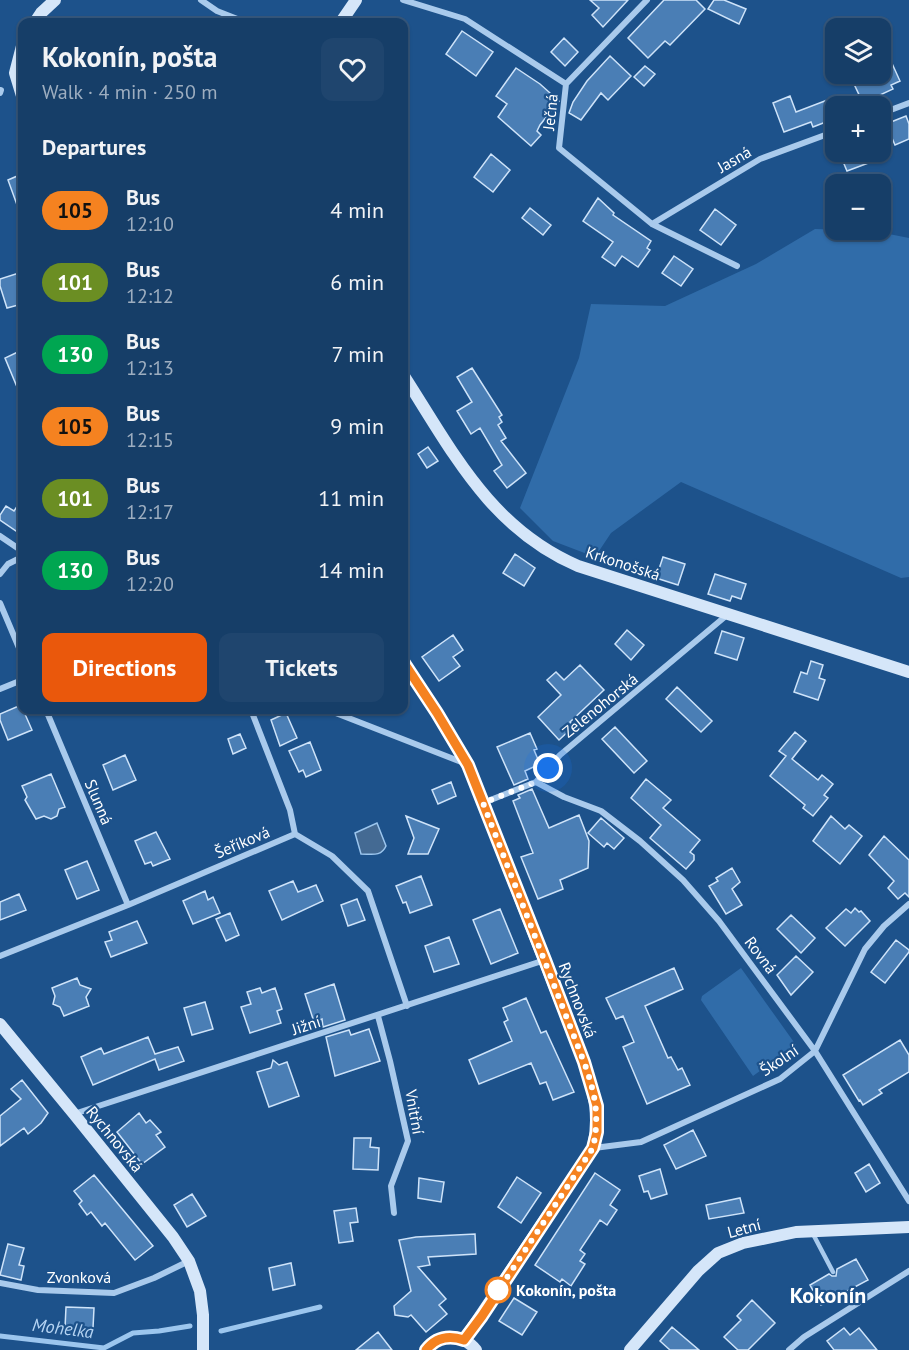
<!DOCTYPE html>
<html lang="en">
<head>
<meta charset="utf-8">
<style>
  :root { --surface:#163e68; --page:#1f456e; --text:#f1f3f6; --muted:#9eaec0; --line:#35577c; --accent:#ea580c }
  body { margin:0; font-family:"PT Sans",sans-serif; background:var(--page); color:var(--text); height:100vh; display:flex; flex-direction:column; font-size:22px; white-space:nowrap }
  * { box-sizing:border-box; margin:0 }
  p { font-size:20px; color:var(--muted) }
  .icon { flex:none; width:33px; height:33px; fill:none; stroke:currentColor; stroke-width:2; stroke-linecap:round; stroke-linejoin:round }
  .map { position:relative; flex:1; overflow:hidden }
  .details { position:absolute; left:18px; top:18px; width:390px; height:696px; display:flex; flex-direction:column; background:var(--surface); border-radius:12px; box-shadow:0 2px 4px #0004,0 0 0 2px var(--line) }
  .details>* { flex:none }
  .badge { padding:0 12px; border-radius:20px; font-size:21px; line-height:39px }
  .tools { position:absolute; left:825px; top:18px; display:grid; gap:12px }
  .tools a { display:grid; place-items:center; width:66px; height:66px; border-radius:12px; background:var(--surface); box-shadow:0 2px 4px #0004,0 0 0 2px var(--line); font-size:30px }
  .you { position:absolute; width:30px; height:30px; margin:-15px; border:4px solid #fff; border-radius:50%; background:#1a73e8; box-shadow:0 0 0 9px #1a73e833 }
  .map>.badge { position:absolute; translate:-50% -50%; box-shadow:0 0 0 3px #fff }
  h2 { padding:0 24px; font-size:22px; line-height:54px }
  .round { display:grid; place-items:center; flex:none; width:63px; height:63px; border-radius:12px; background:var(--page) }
  .head { display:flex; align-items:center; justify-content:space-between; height:102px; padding:0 24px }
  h1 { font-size:28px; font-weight:800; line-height:45px }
  .primary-button { display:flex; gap:12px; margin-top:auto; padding:12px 24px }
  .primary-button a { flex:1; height:69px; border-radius:12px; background:var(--accent); color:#fff; font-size:24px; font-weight:800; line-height:69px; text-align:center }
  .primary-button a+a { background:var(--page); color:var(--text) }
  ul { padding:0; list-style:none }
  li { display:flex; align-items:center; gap:18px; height:72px; padding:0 24px }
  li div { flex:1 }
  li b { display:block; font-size:22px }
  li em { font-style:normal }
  li .badge { min-width:66px; font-weight:700; text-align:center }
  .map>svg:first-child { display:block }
</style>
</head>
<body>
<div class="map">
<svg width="909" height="1350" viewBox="0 0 909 1350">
  <rect width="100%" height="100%" fill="#1d528b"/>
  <path fill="#306ca9" d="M815,229L874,231L909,238V577L901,578L681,482L611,533L595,557L553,541L520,508L579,358L591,304L665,306L756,264Z
    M741,968L796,1045L753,1076L701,1000L702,996Z"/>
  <path fill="#446a93" stroke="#9cc6ee" stroke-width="1.5" d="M377,823L386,846C381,857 372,854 361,854L355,833Z"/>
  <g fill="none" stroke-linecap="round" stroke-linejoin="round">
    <path stroke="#9cc6ee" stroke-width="5" d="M221,1331L320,1307
      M0,1336L104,1348L133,1333L159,1331L190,1326"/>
  </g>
  <path fill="#4a7eb5" stroke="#cee3f9" stroke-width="1.5" d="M590,0H628L603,27L592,15L599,8Z
    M664,0H696L705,9L670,45L665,41L648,58L628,38Z
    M714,0H724L746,9L739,24L708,9Z
    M462,31L493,52L476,76L446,54Z
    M880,37L900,81L891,85L893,89L863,103L854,84L873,75V74H880Z
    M564,38L578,52L565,66L551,52Z
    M610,56L631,76L608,100L601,93L581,120L569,113L573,102L587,81Z
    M645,66L655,74L644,86L634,77Z
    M516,68L540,84L559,101L540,125L537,131L541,135L531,146L498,117L507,104L496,96Z
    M790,96L796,112L830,99L836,118L813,127L811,122L784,132L773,103Z
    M906,116L909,124V139L895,145L886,124Z
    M839,152H867L871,162L847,171Z
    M491,154L510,170L493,192L474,177Z
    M22,174V215L21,216L8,180Z
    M598,198L614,213L613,215L651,241L647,248L650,250L638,267L622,256L615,266L602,257L613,242L583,221Z
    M530,208L551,225L543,235L522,218Z
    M715,209L736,225L721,245L700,230Z
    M674,256L693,269L681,286L662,273Z
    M22,272V304L7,308L0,286V279Z
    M22,350V399L5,358Z
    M472,368L502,415L499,417L502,422L498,425L506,438L501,441L526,473L507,488L494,471L502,465L480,428L471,434L457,411L472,402L457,377Z
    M428,447L438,461L427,468L418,454Z
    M22,499V535L0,520V515L6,506L14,511Z
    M515,554L535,568L524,586L503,573Z
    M663,557L685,564L678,585L656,578Z
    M715,574L746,584L741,599L732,596L730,601L708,594Z
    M627,630L644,645L631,660L615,644Z
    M722,631L744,638L737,660L715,653Z
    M453,635L463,650L453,657L460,666L439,681L422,657Z
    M811,661L823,665L819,678L825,680L818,700L794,692L801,672L807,674Z
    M580,665L604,690L570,722L574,726L559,740L538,717L561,695L547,680L556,672L564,680Z
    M677,687L712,721L701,732L666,699Z
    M21,705L32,730L8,740L0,720V714Z
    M286,713L297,738L280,746L271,720Z
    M615,727L647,761L634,773L602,739Z
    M795,732L806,741L792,759L818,780L822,775L833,784L824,795L828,798L813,816L803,808L805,805L770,776L786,756L779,751Z
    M530,733L537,749L534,750L540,764L525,771L528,779L514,785L497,747Z
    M240,734L246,748L233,754L228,739Z
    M310,742L321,770L306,777L303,770L299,772L289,751Z
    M125,755L136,780L113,790L103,765Z
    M51,774L65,807L59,809L57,816L51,819L44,816L36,819L25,800L27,797L22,786Z
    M646,779L671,800L663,808L700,840L690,852L694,855V860L686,869L650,838L661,825L631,798Z
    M451,782L456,796L438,804L432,790Z
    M532,789L549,828L579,815L589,841L588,868L560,880L563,889L538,899L521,857L533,853L513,801L520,798L518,795Z
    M406,816L439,829L428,854H408L414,838Z
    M831,816L845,829L849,825L862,836L840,864L813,841Z
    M601,818L624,838L614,849L607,843L604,847L588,833Z
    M156,832L170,859L153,866L151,862L145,864L135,841Z
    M884,836L909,860V897L905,893L898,899L888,888L894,881L869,855Z
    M87,861L99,890L77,899L65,870Z
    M732,868L740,882L732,889L742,905L726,914L709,886L718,881L716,878Z
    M421,876L432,905L410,913L406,902L403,903L396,886Z
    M293,881L298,892L316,885L323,901L282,920L269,891Z
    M205,891L208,900L213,897L220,913L193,924L183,901Z
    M19,894L26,910L0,920V902Z
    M357,899L365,920L348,926L341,905Z
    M855,908L859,912L861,911L870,921L845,946L826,928L846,909L851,913Z
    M500,909L518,953L491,964L473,920Z
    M230,913L239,935L226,941L216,919Z
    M791,915L815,938L801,953L777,929Z
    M137,921L147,943L111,957L105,942L112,940L109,932Z
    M449,937L459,964L434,972L425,946Z
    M896,940L909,950V952L885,983L871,972Z
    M796,956L813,972L791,995L777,975Z
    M674,968L683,989L645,1006L668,1058L671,1057L678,1070L682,1068L690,1085L647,1104L623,1047L634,1042L623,1016L616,1019L606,998Z
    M77,978L80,985L91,989L86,997L89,1006L64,1016L60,1007L53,1004L55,996L52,988Z
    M334,984L345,1020L323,1027L322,1019L314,1022L305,994Z
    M260,988L262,993L275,988L282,1009L277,1011L281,1023L250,1033L241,1007L251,1004L247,992Z
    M526,998L541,1033L546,1031L574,1092L553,1100L546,1082L540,1084L531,1063L479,1084L469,1060L512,1041L504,1022L508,1020L503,1008Z
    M205,1002L213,1029L192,1035L184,1008Z
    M369,1029L380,1061L335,1076L326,1037L349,1030L351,1035Z
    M148,1037L155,1054L178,1047L184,1061L159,1070L155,1059L93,1085L81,1057L101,1048L104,1054Z
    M900,1040L909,1055V1072L879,1090L882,1093L863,1105L860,1100L859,1101L843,1075Z
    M273,1060L279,1065L287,1062L299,1096L269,1107L257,1072L271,1068Z
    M22,1080L48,1113L41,1123L28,1134L24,1128L0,1146V1116L21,1099L11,1089Z
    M139,1113L146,1123L150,1120L161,1132L156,1135L165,1147L142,1164L117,1132Z
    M693,1130L706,1156L676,1169L664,1145Z
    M354,1138H371L370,1147L379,1148L378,1170L353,1169Z
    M869,1164L880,1183L866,1192L855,1173Z
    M660,1169L667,1194L651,1199L648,1191L644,1192L639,1176Z
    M595,1173L620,1190L610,1205L617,1210L607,1225L600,1220L580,1250L585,1254L580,1261L585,1264L571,1286L562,1279L560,1282L535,1265Z
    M94,1175L153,1246L135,1260L105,1223L102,1226L91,1212L87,1215L79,1204L82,1201L74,1191Z
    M517,1177L541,1193L521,1223L498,1207Z
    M419,1178L444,1182L441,1202L418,1198Z
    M192,1194L206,1216L187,1227L174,1205Z
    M740,1198L744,1213L709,1219L706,1205Z
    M356,1208L358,1222L350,1223L353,1241L339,1243L334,1211Z
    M475,1234L476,1254L428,1257L430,1265L418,1267L446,1299L439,1305L447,1314L426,1332L411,1315L408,1317L395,1315L394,1306L411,1291L399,1240L416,1237Z
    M8,1244L24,1248L19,1265L24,1266L21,1280L0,1275Z
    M856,1259L868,1280L821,1305L810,1285L829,1274L832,1276H836L837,1269Z
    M291,1263L295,1285L273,1290L269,1268Z
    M514,1298L537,1312L522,1335L499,1321Z
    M752,1300L775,1323L748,1350H738L724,1337L741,1320L737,1316Z
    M66,1307L94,1308L93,1328H65Z
    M672,1327L699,1350H670L660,1341Z
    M844,1328L850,1335L859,1328L877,1350H834L827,1341Z
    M378,1332L392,1350H356Z"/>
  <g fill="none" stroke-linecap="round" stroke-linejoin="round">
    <path stroke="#a9caec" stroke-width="4.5" d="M813,1234L833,1272"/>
    <path stroke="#a9caec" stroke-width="6" d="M201,0L217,11L245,22
      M403,0L465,19L566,84
      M566,84L559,148L652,224L737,266
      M566,84L647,0
      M0,93L1,90
      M880,114L909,103
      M652,224L760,159L836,131
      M0,536L22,551
      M0,574L8,564L22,557
      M0,603L22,655
      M0,689L22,680
      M46,710L128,905
      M251,710L290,810L295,834
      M328,710L464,763
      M536,782L564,797L601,811L640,841L683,880L719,921L815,1051L909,1201
      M483,803L536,782L560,755L727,615
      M0,956L128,905L295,834L332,856L368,891L407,1006
      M378,1016L390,1061L408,1141L391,1186L394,1213
      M74,1114L545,960
      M594,1148L641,1142L780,1079L815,1051L865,949L884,926L909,904
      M0,1283L38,1290L114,1293L154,1278L189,1261
      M789,1350L804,1337L909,1271"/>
    <path stroke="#d5e6f9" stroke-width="12" d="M35,22L41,13L55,0
      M341,22L356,0
      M22,46L15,73L22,96
      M404,376C453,452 490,528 578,566L909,672
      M404,663L437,713L468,765L584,1062C594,1093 600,1115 593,1148L464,1340
      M0,1024L74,1114L173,1237L189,1261L200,1291L203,1315V1350
      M426,1350C439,1332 463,1334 476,1350
      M630,1350L698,1271L718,1253L743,1243L796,1232L909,1227"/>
  </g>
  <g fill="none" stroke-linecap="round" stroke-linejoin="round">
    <defs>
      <path id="line" d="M404,663L437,713L468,765L545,960L584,1062L597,1106V1132L593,1148L482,1316L464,1340C449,1335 436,1337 426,1350"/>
    </defs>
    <use href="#line" stroke="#fff" stroke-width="14"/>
    <use href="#line" stroke="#f58220" stroke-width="9"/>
    <path stroke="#fff" stroke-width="6" stroke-dasharray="0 10.8" d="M498,1290L494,1297L593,1148C600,1115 595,1093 584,1062L483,803L536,782L548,768"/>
  </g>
  <circle fill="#fff" stroke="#f58220" stroke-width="3" cx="498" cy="1290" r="12"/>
  <g text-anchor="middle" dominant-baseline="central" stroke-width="4.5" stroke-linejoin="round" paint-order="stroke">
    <g font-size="16" fill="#fff" stroke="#1d528b">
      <text transform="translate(550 112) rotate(-84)">Ječná</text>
      <text transform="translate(734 159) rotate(-30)">Jasná</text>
      <text transform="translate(623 563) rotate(18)">Krkonošská</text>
      <text transform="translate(600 705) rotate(-39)">Zelenohorská</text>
      <text transform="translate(99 802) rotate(67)">Slunná</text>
      <text transform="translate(242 842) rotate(-23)">Šeříková</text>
      <text transform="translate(761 955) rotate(53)">Rovná</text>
      <text transform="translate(578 1000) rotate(69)">Rychnovská</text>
      <text transform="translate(306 1025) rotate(-18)">Jižní</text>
      <text transform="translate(779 1060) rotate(-34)">Školní</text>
      <text transform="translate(415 1112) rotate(80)">Vnitřní</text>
      <text transform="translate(115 1139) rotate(51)">Rychnovská</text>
      <text transform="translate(744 1228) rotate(-15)">Letní</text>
      <text x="79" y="1277">Zvonková</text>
    </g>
    <g font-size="16" font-weight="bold" fill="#fff" stroke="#1d528b" text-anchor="start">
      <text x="516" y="1290">Kokonín, pošta</text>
    </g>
    <g font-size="18" font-style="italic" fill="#b5d4f3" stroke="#1d528b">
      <text transform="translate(63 1328) rotate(7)">Mohelka</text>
    </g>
    <g font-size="22" font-weight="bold" fill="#fff" stroke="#1d528b">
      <text x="828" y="1295">Kokonín</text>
    </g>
  </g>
</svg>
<div class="tools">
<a><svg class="icon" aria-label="layers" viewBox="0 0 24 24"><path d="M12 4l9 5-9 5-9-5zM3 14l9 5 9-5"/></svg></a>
<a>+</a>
<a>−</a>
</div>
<div class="you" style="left:548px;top:768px"></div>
<section class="details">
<div class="head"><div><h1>Kokonín, pošta</h1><p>Walk · 4 min · 250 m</p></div><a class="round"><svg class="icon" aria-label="heart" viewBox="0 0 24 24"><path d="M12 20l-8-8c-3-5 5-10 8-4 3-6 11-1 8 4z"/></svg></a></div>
<h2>Departures</h2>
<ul>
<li><span class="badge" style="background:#f58220;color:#111">105</span><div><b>Bus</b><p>12:10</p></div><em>4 min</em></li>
<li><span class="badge" style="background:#6b8e23;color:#fff">101</span><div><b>Bus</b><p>12:12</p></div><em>6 min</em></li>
<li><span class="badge" style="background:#00a651;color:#fff">130</span><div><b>Bus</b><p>12:13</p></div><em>7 min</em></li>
<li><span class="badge" style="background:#f58220;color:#111">105</span><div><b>Bus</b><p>12:15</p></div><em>9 min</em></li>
<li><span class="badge" style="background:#6b8e23;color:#fff">101</span><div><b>Bus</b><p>12:17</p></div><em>11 min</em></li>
<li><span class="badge" style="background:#00a651;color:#fff">130</span><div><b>Bus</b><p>12:20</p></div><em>14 min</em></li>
</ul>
<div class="primary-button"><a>Directions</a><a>Tickets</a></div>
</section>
</div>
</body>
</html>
